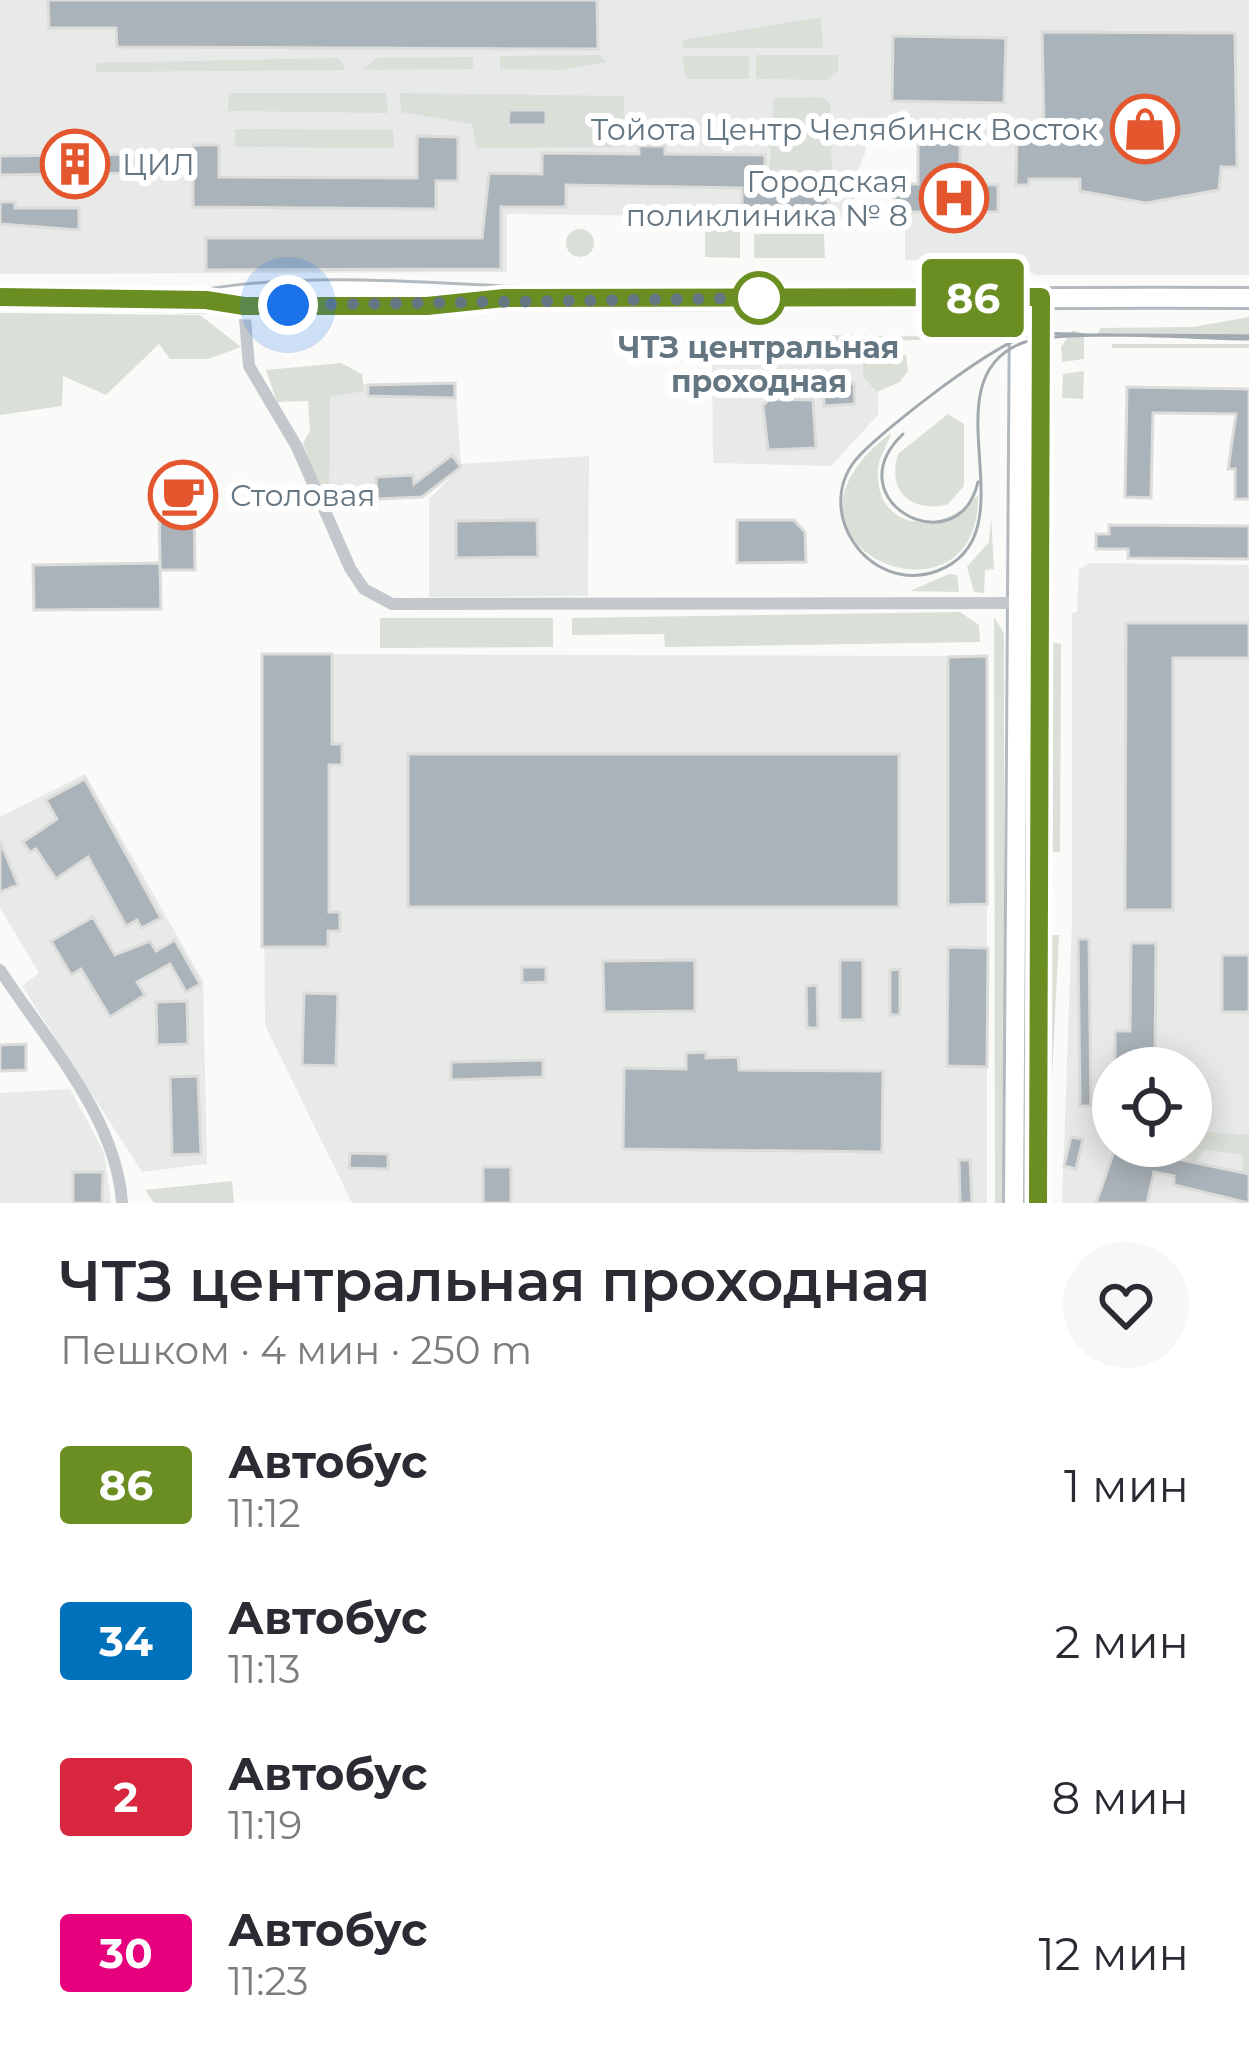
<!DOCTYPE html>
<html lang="ru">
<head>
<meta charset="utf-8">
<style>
  :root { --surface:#fff; --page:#f7f7f7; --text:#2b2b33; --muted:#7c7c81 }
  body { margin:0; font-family:Montserrat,sans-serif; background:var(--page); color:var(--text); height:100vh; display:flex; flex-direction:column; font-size:45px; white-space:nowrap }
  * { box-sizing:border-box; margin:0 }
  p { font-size:39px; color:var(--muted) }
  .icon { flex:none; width:66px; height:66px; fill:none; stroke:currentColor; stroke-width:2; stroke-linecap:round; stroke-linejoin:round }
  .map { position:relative; height:1203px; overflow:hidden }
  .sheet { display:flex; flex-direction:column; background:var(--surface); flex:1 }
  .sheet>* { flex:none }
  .badge { padding:0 24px; border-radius:9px; font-size:42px; line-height:78px }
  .controls { position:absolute; left:1092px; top:1047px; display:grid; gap:24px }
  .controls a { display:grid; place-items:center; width:120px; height:120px; border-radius:50%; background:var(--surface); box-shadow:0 6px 30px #0003; font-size:60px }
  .you { position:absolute; width:60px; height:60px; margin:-30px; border:9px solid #fff; border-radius:50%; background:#1a73e8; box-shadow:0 0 0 18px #1a73e833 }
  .map>.badge { position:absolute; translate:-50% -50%; box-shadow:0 0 0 6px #fff }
  .round { display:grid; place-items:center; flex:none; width:126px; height:126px; border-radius:63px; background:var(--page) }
  .summary { display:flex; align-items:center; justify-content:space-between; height:204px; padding:0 60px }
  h1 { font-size:57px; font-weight:600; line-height:90px }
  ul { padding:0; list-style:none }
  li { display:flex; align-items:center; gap:36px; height:156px; padding:0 60px }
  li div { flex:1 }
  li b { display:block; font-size:45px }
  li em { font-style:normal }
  li .badge { min-width:132px; font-weight:700; text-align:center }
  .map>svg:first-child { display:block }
</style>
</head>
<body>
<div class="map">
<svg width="1249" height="1203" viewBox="0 0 1249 1203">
  <rect width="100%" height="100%" fill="#fafaf8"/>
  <path fill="#e8e9e9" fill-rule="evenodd" d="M0,0H1249V275H1036L1014,266L1013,259L905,260V213L894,212V184L918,183V120L868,118L865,153L851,188L855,200L850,201V218L507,214V272L0,274Z
    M879,364L878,415L831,466L713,463L712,365Z
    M455,383L461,464L589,456L588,596L429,597V499L458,470L414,497H327L324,385Z
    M1090,563L1249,565V1203H1062L1072,922V613L1077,612L1079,569ZM1113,1068H1191V1146H1113Z
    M262,654L987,656V1203H352L265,1025Z
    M85,774L203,981L207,1164L142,1172L22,986L39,973L0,908V817Z
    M70,1089L104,1152L111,1203H0V1093Z"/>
  <path fill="#dadfd7" d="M821,17L823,48H683V40Z
    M600,55L606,62L562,70L500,69V56Z
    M756,55H838V71L827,80L756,79Z
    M682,56H749V79H686Z
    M473,57V69L363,70L377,58Z
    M338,58L346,70L97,72L95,63Z
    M229,93H386L388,113L228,111Z
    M400,93L624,96L623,147L477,148L472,124L401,112Z
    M774,98L821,97L830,103L832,178L769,176Z
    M235,129L393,130L394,148L235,147Z
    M705,229L740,230V258L705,257Z
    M566 243a14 14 0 1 1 28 0a14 14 0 1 1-28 0Z
    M754,234H824L825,258H754Z
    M0,313L200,315L241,347L208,359H170L159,344L106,395L63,376L62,406L0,415Z
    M1249,317V336H1096L1101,328L1193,327Z
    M1073,330L1084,334V359L1062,362L1061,347Z
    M822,335L959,337L961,339L821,342Z
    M1112,344H1249V348H1112Z
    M906,355L908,371L900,382L877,392L863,377V356Z
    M341,363L362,374L364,391L330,397L329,492L346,500L339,509L326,507L303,443L310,431L308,401L277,402L266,370Z
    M1084,371L1083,399L1062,398L1063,374Z
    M948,414L964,424V486L947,505C910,512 887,492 898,454Z
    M891,433C888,445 879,456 878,469C874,533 944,536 978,495C981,642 743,545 891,433Z
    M991,517L994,569L985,570L984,593L974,592L967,567L989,542Z
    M949,574L957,575L959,592L910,591Z
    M960,612L979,625L980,642L665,647L664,634L572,635V618Z
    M994,617L1004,633V1203H995Z
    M380,618H553V647L380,648Z
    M1051,642L1061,644L1060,852H1050Z
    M1049,935H1059L1050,1118Z
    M1191,1131L1249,1135V1173L1243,1171V1155L1204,1149L1197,1162L1187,1159L1182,1146H1191Z
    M232,1181L234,1203H154L145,1190Z"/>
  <path fill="#aab3b9" stroke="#dcdcda" stroke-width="3" d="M48,0H597L598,49L117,47L116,28H49Z
    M1042,32L1235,33L1237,167H1221L1219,190L1146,203L1080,191V179H1029V185H1016L1017,125L1044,126Z
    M893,36L1006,38L1004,103L892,101Z
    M509,110H546V125H508Z
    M417,136L458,137V181H436V209L193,207V145H219V177L417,178Z
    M918,136L960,137V184L998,185V212H894V184H918Z
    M639,146H665V154L765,155V178L828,179V211L742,210V188L566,185V207H501V269L206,270V238H482L489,173L542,174V153L639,154Z
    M149,154V173L0,175V156Z
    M0,202H15V208H79V230L0,224Z
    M455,383V398L368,396V385Z
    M854,383L855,404L824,406L823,385Z
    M1127,387L1249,389V499H1235V469H1228L1236,414L1164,413H1153L1151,498L1125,497Z
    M769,399L813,400L816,448L768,450L763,406Z
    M452,455L461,467L422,497L377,499L376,477L413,475L414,484Z
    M194,483L195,570H160L159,484Z
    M537,520L538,557L456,558V521Z
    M737,520H794L805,532L806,562L737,563Z
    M1109,525L1249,526V559L1128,558V549H1096V534H1109Z
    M160,563L161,609L34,610L33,565Z
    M1126,623H1249V658H1173V910H1125Z
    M262,654H332V744H342V765H329V912H340V931H328V947H262Z
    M987,656V904L948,905V657Z
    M408,754H899V907H408Z
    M85,779L161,918L141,928L137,920L126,926L88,857L56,879L36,849L30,852L23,842L57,819L46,800Z
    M0,841L18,885L0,892Z
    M93,917L115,955L150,941L156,951L175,940L200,984L186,992L170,964L137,982L145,995L110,1017L81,969L71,975L51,941Z
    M1078,939H1089L1091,1106H1080Z
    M1131,943H1156L1155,1068H1115V1031H1130Z
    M948,947L988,948L987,1067L947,1066Z
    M1222,955H1249V1012H1222Z
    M695,960V1011L604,1012L603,961Z
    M840,960H863V1020H840Z
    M522,967H546V982L522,983Z
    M900,969V1015H890V970Z
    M817,985L818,1028H807L806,986Z
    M304,993L338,994L336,1066L302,1065Z
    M187,1001L188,1044L157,1045L156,1002Z
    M26,1044V1070L0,1071V1045Z
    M706,1052V1058L738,1057L739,1070L883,1071L882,1152L623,1149L624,1068L686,1069V1053Z
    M543,1060V1077L451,1080V1062Z
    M198,1076L201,1154L172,1155L170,1077Z
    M1071,1137L1083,1139L1076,1169L1064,1166Z
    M1116,1146L1249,1174V1203L1174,1185V1176L1154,1172L1147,1203H1096Z
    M350,1153L388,1154V1169L349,1168Z
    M959,1160H970L972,1203H960Z
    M483,1167H511V1203H483Z
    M73,1172H103L102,1203H73Z"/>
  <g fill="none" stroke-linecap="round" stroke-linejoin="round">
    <defs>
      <path id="secondary" d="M0,297L217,302
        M205,300C330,279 460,298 586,299C807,300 1028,297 1249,298
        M316,305L457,303
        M1014,1203L1020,297
        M1038,1203L1041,297"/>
    </defs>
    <use href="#secondary" stroke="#b3babf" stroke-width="24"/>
    <path stroke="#c3c8cc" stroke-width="12" d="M244,306L249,366L297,447L350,568L364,589L392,604L1019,603
      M0,970C45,1039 117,1118 122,1203"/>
    <use href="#secondary" stroke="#fff" stroke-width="18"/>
    <path stroke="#a2aab0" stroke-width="3" d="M1249,336C1197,335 1146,335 1094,335C1073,335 1051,331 1030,335C994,343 888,426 860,455C809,508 868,596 937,571C1035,534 924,382 1022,343C1060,328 1200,339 1249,339
      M903,434C833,501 958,567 978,482"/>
  </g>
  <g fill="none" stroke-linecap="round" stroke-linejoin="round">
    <defs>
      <path id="line" d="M0,297L206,300L244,306H427L504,298L1041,297L1038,1203"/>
    </defs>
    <use href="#line" stroke="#fff" stroke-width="27"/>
    <use href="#line" stroke="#6b8e23" stroke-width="18"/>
    <path stroke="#657683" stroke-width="12" stroke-dasharray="0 21.6" d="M288,305L759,298"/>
  </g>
  <defs>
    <symbol id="shop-ring" viewBox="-11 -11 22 22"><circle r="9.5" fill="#fff" stroke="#e4572e" stroke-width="1.5"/><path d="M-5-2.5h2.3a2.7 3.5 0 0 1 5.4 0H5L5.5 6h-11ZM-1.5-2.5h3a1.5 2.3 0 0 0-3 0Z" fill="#e4572e"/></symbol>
    <symbol id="building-ring" viewBox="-11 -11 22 22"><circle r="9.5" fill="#fff" stroke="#e4572e" stroke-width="1.5"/><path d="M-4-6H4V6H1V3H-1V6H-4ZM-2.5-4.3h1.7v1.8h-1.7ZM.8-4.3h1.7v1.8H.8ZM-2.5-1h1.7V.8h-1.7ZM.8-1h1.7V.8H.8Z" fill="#e4572e"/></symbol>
    <symbol id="hospital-ring" viewBox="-11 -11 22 22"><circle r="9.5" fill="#fff" stroke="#e4572e" stroke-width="1.5"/><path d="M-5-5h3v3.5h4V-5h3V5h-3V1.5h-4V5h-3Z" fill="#e4572e"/></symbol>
    <symbol id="cafe-ring" viewBox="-11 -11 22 22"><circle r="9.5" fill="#fff" stroke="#e4572e" stroke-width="1.5"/><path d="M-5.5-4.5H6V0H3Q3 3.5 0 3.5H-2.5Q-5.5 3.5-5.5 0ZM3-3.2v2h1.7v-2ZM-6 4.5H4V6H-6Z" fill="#e4572e"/></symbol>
  </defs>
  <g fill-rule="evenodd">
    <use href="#shop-ring" x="1107" y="91" width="76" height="76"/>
    <use href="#building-ring" x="37" y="126" width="76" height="76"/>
    <use href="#hospital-ring" x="916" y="160" width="76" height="76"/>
    <use href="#cafe-ring" x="145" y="457" width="76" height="76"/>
  </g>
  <circle fill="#fff" stroke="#6b8e23" stroke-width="6" cx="759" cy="298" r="24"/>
  <g text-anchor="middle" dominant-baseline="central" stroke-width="12" stroke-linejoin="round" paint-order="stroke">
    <g font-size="30" fill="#657683" stroke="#fff" text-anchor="end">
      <text x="1098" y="129">Тойота Центр Челябинск Восток</text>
      <text x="122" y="164" text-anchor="start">ЦИЛ</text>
      <text x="908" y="181">Городская<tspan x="908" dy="34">поликлиника № 8</tspan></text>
      <text x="230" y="495" text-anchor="start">Столовая</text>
    </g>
    <g font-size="30" font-weight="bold" fill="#657683" stroke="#fff">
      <text x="759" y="347">ЧТЗ центральная<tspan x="759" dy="34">проходная</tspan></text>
    </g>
  </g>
</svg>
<div class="controls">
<a><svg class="icon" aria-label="locate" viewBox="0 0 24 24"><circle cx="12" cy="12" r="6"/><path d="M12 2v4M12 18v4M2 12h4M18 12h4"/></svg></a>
</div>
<div class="you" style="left:288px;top:305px"></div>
<b class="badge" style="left:973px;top:298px;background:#6b8e23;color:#fff">86</b>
</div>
<section class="sheet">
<div class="summary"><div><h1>ЧТЗ центральная проходная</h1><p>Пешком · 4 мин · 250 m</p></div><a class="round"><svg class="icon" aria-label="heart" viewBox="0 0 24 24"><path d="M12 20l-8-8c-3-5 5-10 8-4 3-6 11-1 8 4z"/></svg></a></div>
<ul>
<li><span class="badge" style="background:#6b8e23;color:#fff">86</span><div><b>Автобус</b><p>11:12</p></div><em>1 мин</em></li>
<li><span class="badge" style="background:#0072bc;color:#fff">34</span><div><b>Автобус</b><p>11:13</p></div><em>2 мин</em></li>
<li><span class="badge" style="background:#d7263d;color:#fff">2</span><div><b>Автобус</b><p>11:19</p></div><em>8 мин</em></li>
<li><span class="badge" style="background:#e6007e;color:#fff">30</span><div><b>Автобус</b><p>11:23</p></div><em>12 мин</em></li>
</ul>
</section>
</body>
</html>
